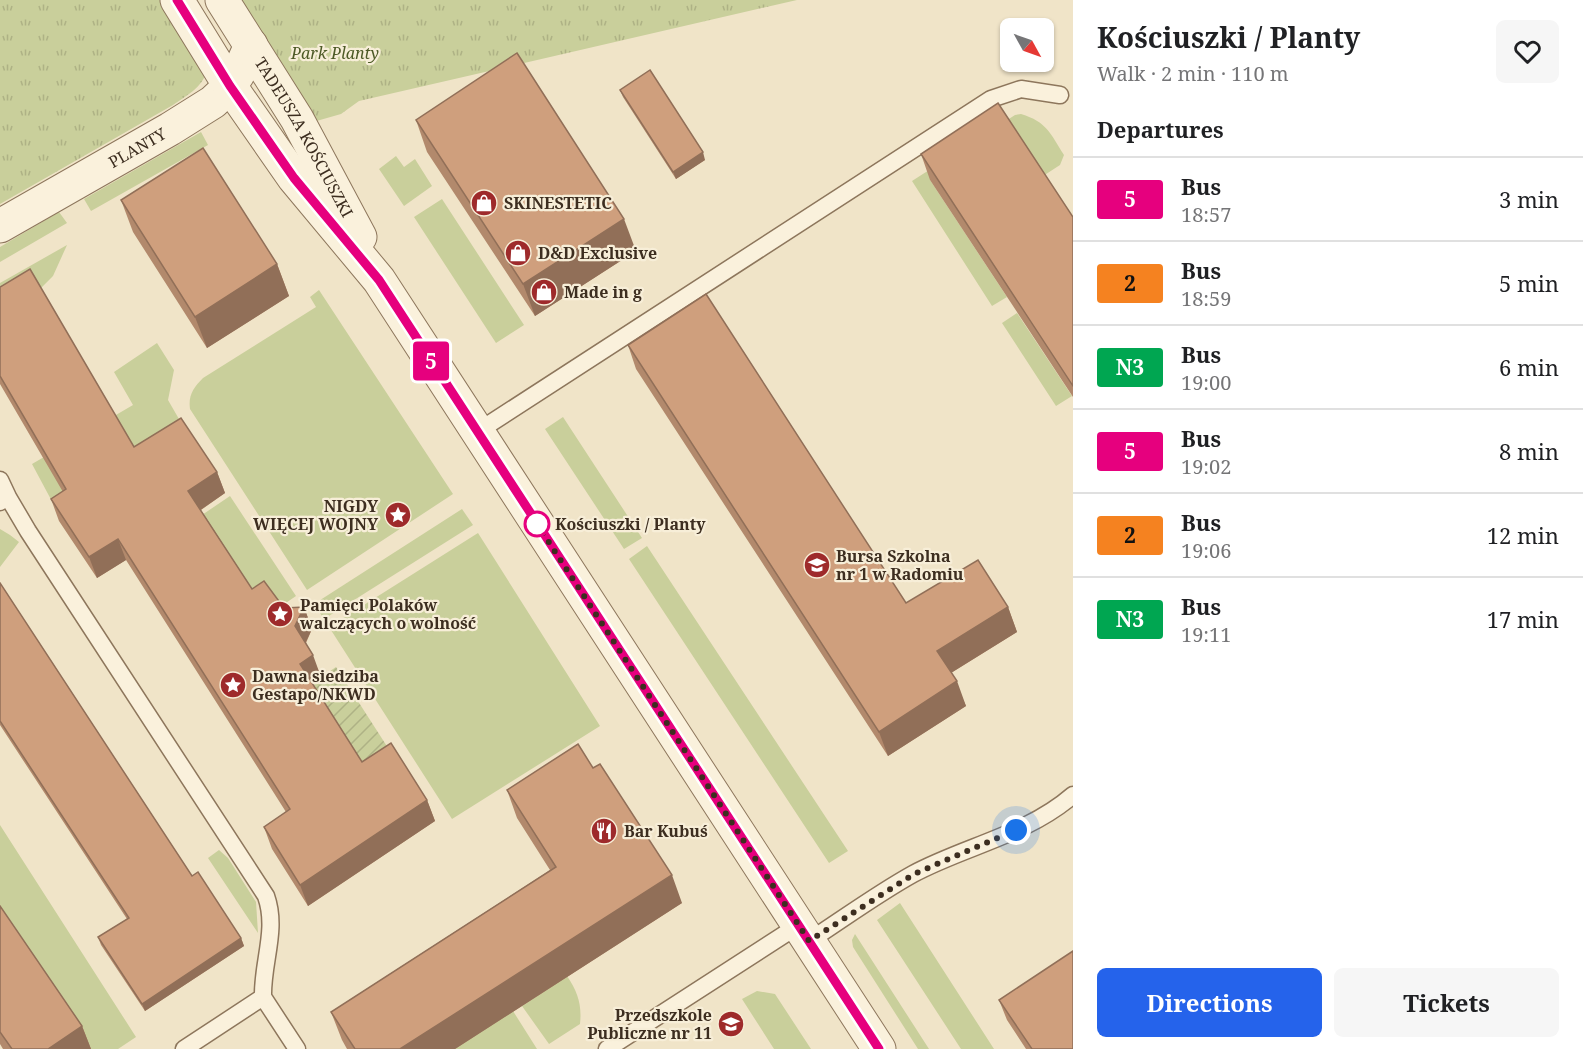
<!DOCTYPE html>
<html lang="en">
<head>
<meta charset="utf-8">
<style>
  :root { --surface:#fff; --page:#f6f6f6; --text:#202124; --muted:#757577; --line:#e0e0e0; --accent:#2563eb }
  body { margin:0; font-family:"Noto Serif",serif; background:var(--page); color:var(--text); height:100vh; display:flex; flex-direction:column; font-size:22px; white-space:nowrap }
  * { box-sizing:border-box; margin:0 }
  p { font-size:20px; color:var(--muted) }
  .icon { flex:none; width:33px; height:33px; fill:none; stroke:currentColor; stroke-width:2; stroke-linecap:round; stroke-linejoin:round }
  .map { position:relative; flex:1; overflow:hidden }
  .panel { display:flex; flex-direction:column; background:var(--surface); width:510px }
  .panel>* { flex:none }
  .badge { padding:0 12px; border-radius:4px; font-size:21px; line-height:39px }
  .needle { width:39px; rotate:130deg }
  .tools { position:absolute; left:1000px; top:18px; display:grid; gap:12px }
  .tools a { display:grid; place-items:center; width:54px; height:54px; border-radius:9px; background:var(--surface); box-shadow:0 2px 4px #0004; font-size:30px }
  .you { position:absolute; width:30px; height:30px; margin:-15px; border:4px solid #fff; border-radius:50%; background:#1a73e8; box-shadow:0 0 0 9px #1a73e833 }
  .map>.badge { position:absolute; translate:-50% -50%; box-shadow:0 0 0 3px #fff }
  h2 { padding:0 24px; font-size:22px; line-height:54px }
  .round { display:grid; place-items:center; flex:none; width:63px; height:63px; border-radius:9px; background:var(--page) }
  .headline { display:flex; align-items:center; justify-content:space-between; height:102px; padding:0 24px }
  h1 { font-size:28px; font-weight:700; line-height:45px }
  .button { display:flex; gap:12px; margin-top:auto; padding:12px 24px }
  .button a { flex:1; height:69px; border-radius:9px; background:var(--accent); color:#fff; font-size:24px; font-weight:700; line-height:69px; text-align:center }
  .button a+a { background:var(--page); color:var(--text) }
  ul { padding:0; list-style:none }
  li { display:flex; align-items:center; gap:18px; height:84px; padding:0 24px; border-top:2px solid var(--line) }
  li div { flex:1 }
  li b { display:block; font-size:22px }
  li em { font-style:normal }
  li .badge { min-width:66px; font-weight:700; text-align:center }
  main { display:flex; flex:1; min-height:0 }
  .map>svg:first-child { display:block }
</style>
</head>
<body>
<main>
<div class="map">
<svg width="1073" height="1049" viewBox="0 0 1073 1049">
  <defs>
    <pattern id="park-tufts" width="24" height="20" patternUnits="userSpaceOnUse" patternTransform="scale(1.5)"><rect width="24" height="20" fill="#c9cf9b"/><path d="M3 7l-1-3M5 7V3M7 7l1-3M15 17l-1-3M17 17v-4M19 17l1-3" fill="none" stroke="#aeb285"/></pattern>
    <pattern id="garden-furrows" width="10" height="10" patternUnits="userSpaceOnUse" patternTransform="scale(1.5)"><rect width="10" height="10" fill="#c9cf9b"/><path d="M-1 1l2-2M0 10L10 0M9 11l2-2" fill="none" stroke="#aeb285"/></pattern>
  </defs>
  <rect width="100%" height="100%" fill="#f0e4c8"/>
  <path fill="#c9cf9b" d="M1021,114C1047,122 1050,133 1064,155L1060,165L1040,178L930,180L1007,297L992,306L912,181L1015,115Z
    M201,132L208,145L91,211L84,199Z
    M396,156L404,167L415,159L432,186L404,206L379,169Z
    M442,199L524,325L496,343L414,217Z
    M59,212L67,223L0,262V247Z
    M67,245L53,276L38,291L0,307V283Z
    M319,290L453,494L307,590L190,409C188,395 194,387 203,378L316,307L310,297Z
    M1017,313L1072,396L1056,406L1002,323Z
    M157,343L174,370L168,400L183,426L55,507L32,464L133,405L114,372Z
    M563,417L642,538L624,549L545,429Z
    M230,496L296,596L277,609L260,610L199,517Z
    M462,509L473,525L324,619L314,604Z
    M0,529L10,535L19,542L0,567Z
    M478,533L600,726L452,819L329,627Z
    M647,546L848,851L829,863L629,559Z
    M0,825L136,1037L118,1049H90L0,918Z
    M219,850L228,858L256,902L258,933L208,858Z
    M900,903L994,1049H961L877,920Z
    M855,934L929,1049H918L853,947L852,940Z
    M567,976C578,992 582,1005 580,1024L549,1044L522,1006Z
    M757,991L775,994L811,1049H774L742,999Z
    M513,1011L537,1049H454Z"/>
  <path fill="url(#park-tufts)" d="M0,0H164L207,71C201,89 187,95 173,105L0,204Z
    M240,0H797L359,101L341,114L313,122Z"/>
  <path fill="url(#garden-furrows)" d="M336,667L399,765L370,783L308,686Z"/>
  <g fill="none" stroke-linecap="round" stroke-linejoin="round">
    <defs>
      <path id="service" d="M477,432L991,99L1021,89L1060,95
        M0,480L8,497L0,502
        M8,497L28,531L266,896C278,930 262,962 263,997
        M809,941C843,919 877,894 913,874C965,846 1027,835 1073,795
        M263,997L297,1049
        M184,1049L263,997
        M607,1049L799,925"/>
      <g id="minor">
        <path id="s1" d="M0,226L170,129L213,102L230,86L238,74L251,45"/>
      </g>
      <g id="tertiary">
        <path d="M177,0L230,86L294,178L379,280L879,1049"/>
        <path id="s2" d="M222,0L297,119L360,237"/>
      </g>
    </defs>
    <use href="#service" stroke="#8d765c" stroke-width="19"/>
    <use href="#minor" stroke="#8d765c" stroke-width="35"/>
    <use href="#tertiary" stroke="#8d765c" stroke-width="35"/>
    <use href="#service" stroke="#faf1dc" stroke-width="16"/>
    <use href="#minor" stroke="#faf1dc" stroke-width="33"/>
    <use href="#tertiary" stroke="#faf1dc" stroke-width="33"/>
  </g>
  <path fill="#b2896c" d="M620,90L705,160L676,179L623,97Z
    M416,120L636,251L535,316L427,152Z
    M921,154L1073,217V397L930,180Z
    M121,200L277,264L289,296L207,348L133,232Z
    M0,287L134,447L217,472L225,493L201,510L252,589L284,608L304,607L312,629L306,643L321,677L312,683L362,762L427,800L435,821L308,906L272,849L264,827L286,812L126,560L97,578L59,521L51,499L63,492L0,384Z
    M628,345L906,603L1008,607L1017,632L951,673L966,706L888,756L636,369Z
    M0,583L192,876L241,938L244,946L145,1011L101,945L98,937L127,919L0,725Z
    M507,790L682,903L455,1049H347L342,1040L331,1012L550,870L517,818Z
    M0,906L82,1026L91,1049H3L0,1044Z
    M999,1000L1073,1049H1026L1007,1020Z"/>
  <path fill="#916f58" d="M703,152L705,160L676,179L673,172Z
    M624,219L636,251L535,316L523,284Z
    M277,264L289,296L207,348L195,317Z
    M217,472L225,493L196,513L188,491Z
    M118,539L126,560L97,578L89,557Z
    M304,607L312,629L303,648L295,626Z
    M1008,607L1017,632L946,676L937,651Z
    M313,655L321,677L308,686L300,664Z
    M957,681L966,706L888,756L879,732Z
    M427,800L435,821L308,906L300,885Z
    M672,875L682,903L455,1049H400Z
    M241,938L244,946L145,1011L142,1004Z
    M82,1026L91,1049H48Z"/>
  <path fill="#cf9f7d" stroke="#916f58" stroke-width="1.5" d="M517,53L624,219L523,284L416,120Z
    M650,70L703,152L673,172L620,90Z
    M998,103L1073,217V386L921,154Z
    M203,148L277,264L195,317L121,200Z
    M30,269L134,447L181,418L217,472L188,491L252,589L264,581L284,608L304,607L295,626L313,655L300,664L362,762L391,743L427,800L300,885L264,827L290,809L118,539L89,557L51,499L66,489L0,376V287Z
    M706,294L906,603L978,560L1008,607L937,651L957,681L879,732L628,345Z
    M0,583L192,876L198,872L241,938L142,1004L98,937L129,918L0,721Z
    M578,744L593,768L600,764L672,875L400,1049H355L331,1012L556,867L507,790Z
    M0,906L82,1026L48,1049H12L0,1032Z
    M1073,951V1049H1032L999,1000Z"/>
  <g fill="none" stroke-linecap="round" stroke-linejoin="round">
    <defs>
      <path id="line" d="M177,0L230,86L294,178L379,280L879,1049"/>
    </defs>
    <use href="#line" stroke="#fff" stroke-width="14"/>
    <use href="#line" stroke="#e6007e" stroke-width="9"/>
    <path stroke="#3d2e20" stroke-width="6" stroke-dasharray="0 10.8" d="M537,524L809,941L914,874L1016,830"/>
  </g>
  <defs>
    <symbol id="shop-disc" viewBox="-11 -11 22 22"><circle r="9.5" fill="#9e2a2b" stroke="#f7eed8"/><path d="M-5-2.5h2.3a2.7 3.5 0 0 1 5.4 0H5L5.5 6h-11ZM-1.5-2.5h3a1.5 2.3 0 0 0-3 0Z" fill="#fff"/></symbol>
    <symbol id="sight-disc" viewBox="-11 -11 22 22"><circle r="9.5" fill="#9e2a2b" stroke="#f7eed8"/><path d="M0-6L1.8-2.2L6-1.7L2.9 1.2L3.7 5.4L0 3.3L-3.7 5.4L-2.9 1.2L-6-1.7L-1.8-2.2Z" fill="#fff"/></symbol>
    <symbol id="school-disc" viewBox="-11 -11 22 22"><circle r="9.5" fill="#9e2a2b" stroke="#f7eed8"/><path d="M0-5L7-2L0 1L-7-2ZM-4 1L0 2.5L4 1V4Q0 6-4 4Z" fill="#fff"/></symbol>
    <symbol id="restaurant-disc" viewBox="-11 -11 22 22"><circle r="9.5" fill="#9e2a2b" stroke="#f7eed8"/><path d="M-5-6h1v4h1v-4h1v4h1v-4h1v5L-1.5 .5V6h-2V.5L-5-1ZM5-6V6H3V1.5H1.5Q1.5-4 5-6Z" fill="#fff"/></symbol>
  </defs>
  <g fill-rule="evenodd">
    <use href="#shop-disc" x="469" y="188" width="30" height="30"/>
    <use href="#shop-disc" x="503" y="238" width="30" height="30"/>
    <use href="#shop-disc" x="529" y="277" width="30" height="30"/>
    <use href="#sight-disc" x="383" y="500" width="30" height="30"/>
    <use href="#school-disc" x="802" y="550" width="30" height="30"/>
    <use href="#sight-disc" x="265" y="599" width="30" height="30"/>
    <use href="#sight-disc" x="218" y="670" width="30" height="30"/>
    <use href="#restaurant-disc" x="589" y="816" width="30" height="30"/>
    <use href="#school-disc" x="716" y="1009" width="30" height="30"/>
  </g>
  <circle fill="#fff" stroke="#e6007e" stroke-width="3" cx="537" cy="524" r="12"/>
  <g text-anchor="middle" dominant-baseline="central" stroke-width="4.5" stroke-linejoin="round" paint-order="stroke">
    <g font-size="16" font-style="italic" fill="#4d5a26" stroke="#f7eed8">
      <text x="335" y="53">Park Planty</text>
    </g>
    <g font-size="16" fill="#3d2e20" stroke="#f7eed8">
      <text stroke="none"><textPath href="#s2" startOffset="160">TADEUSZA KOŚCIUSZKI</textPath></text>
      <text stroke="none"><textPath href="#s1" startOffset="158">PLANTY</textPath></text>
    </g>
    <g font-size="16" font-weight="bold" fill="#3d2e20" stroke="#f7eed8" text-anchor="start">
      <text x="504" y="203">SKINESTETIC</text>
      <text x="538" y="253">D&amp;D Exclusive</text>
      <text x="564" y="292">Made in g</text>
      <text x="378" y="506" text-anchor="end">NIGDY<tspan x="378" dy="18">WIĘCEJ WOJNY</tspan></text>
      <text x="836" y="556">Bursa Szkolna<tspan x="836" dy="18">nr 1 w Radomiu</tspan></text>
      <text x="300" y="605">Pamięci Polaków<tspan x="300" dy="18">walczących o wolność</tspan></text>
      <text x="252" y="676">Dawna siedziba<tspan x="252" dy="18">Gestapo/NKWD</tspan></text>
      <text x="624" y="831">Bar Kubuś</text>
      <text x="712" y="1015" text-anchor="end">Przedszkole<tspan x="712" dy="18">Publiczne nr 11</tspan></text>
    </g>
    <g font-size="16" font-weight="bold" fill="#3d2e20" stroke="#f7eed8" text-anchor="start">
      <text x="555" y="524">Kościuszki / Planty</text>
    </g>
  </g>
</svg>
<div class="tools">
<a><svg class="needle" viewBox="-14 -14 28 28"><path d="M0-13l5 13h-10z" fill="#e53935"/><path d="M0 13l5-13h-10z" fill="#757577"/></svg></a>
</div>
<div class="you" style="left:1016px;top:830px"></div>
<b class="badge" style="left:431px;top:361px;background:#e6007e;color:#fff">5</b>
</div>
<section class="panel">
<div class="headline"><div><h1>Kościuszki / Planty</h1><p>Walk · 2 min · 110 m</p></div><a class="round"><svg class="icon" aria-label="heart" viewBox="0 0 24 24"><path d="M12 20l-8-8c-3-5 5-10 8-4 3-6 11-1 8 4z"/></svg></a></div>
<h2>Departures</h2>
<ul>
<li><span class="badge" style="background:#e6007e;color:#fff">5</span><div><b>Bus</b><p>18:57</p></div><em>3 min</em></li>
<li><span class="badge" style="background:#f58220;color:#111">2</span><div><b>Bus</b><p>18:59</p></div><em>5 min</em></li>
<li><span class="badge" style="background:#00a651;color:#fff">N3</span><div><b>Bus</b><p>19:00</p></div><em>6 min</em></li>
<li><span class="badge" style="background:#e6007e;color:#fff">5</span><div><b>Bus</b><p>19:02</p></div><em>8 min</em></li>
<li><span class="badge" style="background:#f58220;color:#111">2</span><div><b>Bus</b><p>19:06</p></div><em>12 min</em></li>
<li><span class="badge" style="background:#00a651;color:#fff">N3</span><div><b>Bus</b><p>19:11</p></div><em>17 min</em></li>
</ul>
<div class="button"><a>Directions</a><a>Tickets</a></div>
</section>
</main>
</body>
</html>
